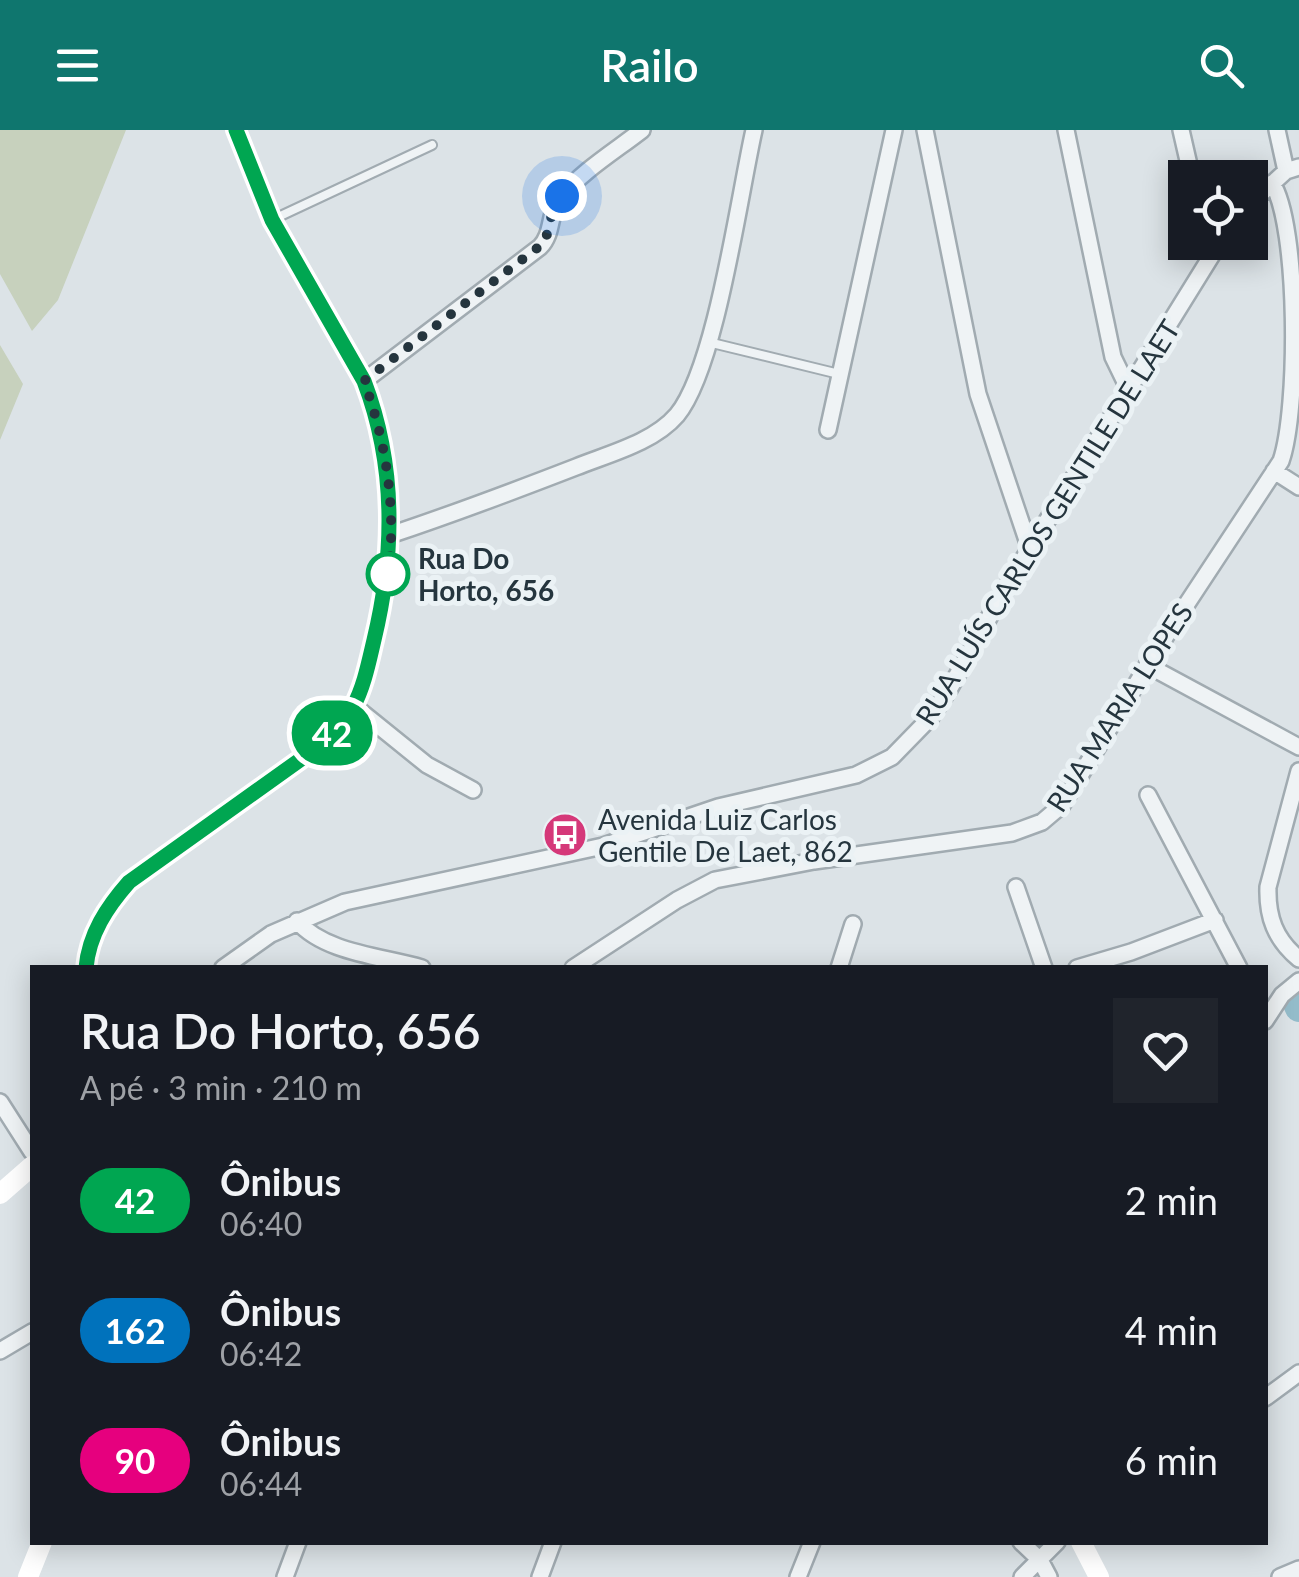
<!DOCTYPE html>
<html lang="pt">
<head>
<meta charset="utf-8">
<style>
  :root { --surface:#171b24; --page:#20242c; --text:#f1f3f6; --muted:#9ea1a6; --accent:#0f766e }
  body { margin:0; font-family:Lato,sans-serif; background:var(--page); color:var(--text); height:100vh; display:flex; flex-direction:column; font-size:38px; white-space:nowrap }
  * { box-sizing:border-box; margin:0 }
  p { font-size:32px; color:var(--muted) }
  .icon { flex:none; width:55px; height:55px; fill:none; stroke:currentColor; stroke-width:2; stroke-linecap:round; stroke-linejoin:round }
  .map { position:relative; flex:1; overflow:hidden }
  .drawer { position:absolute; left:30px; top:835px; width:1238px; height:580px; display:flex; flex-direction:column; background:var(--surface); border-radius:0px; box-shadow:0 5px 25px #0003 }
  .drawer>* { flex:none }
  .badge { padding:0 20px; border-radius:32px; font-size:35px; line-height:65px }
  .controls { position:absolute; left:1168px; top:30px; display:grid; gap:20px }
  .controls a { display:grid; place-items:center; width:100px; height:100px; border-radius:0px; background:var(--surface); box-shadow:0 5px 25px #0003; font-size:50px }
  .you { position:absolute; width:50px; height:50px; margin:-25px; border:8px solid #fff; border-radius:50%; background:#1a73e8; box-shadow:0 0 0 15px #1a73e833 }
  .map>.badge { position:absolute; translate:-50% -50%; box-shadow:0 0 0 5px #fff }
  .round { display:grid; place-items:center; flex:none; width:105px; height:105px; border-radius:0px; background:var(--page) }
  .overview { display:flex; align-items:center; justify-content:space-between; height:170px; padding:0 50px }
  h1 { font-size:48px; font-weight:600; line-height:75px }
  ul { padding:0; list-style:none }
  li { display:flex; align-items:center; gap:30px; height:130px; padding:0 50px }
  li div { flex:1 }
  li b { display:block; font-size:38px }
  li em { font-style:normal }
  li .badge { min-width:110px; font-weight:700; text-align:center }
  header { display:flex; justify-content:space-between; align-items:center; height:130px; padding:0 50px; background:var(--accent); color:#fff; font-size:45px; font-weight:600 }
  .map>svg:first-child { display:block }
</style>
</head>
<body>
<header><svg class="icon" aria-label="menu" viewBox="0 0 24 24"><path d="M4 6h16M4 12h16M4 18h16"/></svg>Railo<svg class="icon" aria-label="search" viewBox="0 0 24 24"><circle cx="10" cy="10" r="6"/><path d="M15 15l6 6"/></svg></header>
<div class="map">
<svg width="1299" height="1447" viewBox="0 0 1299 1447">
  <rect width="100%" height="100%" fill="#dce3e7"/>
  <path fill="#c7d1bd" d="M0,0H126L58,170L32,201L0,144Z
    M0,215L23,254L0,310Z"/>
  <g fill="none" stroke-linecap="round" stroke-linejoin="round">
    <path stroke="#94bcca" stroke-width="28" d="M1295,869L1299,878"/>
    <defs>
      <path id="lane" d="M276,88L432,15
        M708,212L839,244"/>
      <path id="street" d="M925,0L978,264L1030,419
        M1066,0L1113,227L1129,260
        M1181,0L1192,48
        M1277,0L1286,41
        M1250,74L1286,41L1299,37
        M364,251L540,117C554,103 548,82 561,67C582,41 615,21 642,0
        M828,300L894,0
        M1274,341L1299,357
        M390,405C453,384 514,361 576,337C608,324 653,313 677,285C716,238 739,66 754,0
        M1147,535L1299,617
        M354,576L427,635L473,660
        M1299,641L1268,757C1267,787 1275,809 1299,829
        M1148,665L1239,838
        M1016,757L1044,838
        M297,791C325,823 381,826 422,838
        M223,838L271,804L345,772L603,716L718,677L856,645L892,627L931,587L950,558L1006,457L1220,112
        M573,838L677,770L715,750L814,731L1012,703L1042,692L1062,675L1167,504L1281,331C1299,279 1299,95 1272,53
        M839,838L853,794
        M1077,838L1131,822L1215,790
        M1265,891L1282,865L1299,851
        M0,972L32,1022
        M0,1221L32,1202
        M1265,1268L1299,1243
        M1021,1412L1040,1430L1049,1447
        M285,1447L298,1412
        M540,1447L553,1412
        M798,1447L812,1412
        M1022,1447L1057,1412
        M1280,1447L1299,1439"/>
    </defs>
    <use href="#lane" stroke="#a1abb1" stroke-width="12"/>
    <use href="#street" stroke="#a1abb1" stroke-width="20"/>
    <use href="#lane" stroke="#eff3f5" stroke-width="8"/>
    <use href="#street" stroke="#eff3f5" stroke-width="15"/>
    <path stroke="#fff" stroke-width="20" d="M86,838C89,804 107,777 129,752L318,617C331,605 345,592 353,577C364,557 369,531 374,510C395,424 396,335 364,251L272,90L236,0
      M0,1064L32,1036
      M1081,1412L1099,1447
      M28,1447L42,1412"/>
  </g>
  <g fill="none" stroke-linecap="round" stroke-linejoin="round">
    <defs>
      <path id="line" d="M86,838C89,804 107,777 129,752L318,617C331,605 345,592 353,577C364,557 369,531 374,510C395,423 396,335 364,251L272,90L236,0"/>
    </defs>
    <use href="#line" stroke="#fff" stroke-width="22"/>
    <use href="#line" stroke="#00a651" stroke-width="15"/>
    <path stroke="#25353e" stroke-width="10" stroke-dasharray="0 18" d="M388,444C397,380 386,311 364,251L545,112L554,76L562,66"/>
  </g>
  <defs>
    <symbol id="bus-disc" viewBox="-11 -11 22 22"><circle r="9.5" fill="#d53879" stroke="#ebf2f5"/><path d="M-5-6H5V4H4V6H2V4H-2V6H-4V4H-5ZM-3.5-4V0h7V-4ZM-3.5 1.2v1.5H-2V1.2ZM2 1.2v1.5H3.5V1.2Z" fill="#fff"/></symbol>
  </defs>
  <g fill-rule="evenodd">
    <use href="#bus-disc" x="540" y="680" width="50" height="50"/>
  </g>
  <circle fill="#fff" stroke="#00a651" stroke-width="5" cx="388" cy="444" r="20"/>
  <g text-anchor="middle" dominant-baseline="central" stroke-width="10" stroke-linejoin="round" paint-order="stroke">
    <g font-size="28" fill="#25353e" stroke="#ebf2f5">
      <text transform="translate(1047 392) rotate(-58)">RUA LUÍS CARLOS GENTILE DE LAET</text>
      <text transform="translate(1119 577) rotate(-57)">RUA MARIA LOPES</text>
    </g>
    <g font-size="28" font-weight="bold" fill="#25353e" stroke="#ebf2f5" text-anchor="start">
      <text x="418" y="428">Rua Do<tspan x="418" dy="32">Horto, 656</tspan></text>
    </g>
    <g font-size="28" fill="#25353e" stroke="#ebf2f5" text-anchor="start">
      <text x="598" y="689">Avenida Luiz Carlos<tspan x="598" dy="32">Gentile De Laet, 862</tspan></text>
    </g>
  </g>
</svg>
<div class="controls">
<a><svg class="icon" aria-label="locate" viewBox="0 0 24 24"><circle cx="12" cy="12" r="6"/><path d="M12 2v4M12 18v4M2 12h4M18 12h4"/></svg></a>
</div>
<div class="you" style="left:562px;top:66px"></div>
<b class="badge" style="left:332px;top:603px;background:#00a651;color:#fff">42</b>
<section class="drawer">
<div class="overview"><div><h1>Rua Do Horto, 656</h1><p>A pé · 3 min · 210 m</p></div><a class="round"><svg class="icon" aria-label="heart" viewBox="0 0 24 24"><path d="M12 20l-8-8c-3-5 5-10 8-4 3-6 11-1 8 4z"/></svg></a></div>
<ul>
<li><span class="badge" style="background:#00a651;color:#fff">42</span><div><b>Ônibus</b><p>06:40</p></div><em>2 min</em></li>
<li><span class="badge" style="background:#0072bc;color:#fff">162</span><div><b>Ônibus</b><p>06:42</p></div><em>4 min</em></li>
<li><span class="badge" style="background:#e6007e;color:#fff">90</span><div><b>Ônibus</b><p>06:44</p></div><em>6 min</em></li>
</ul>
</section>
</div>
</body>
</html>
